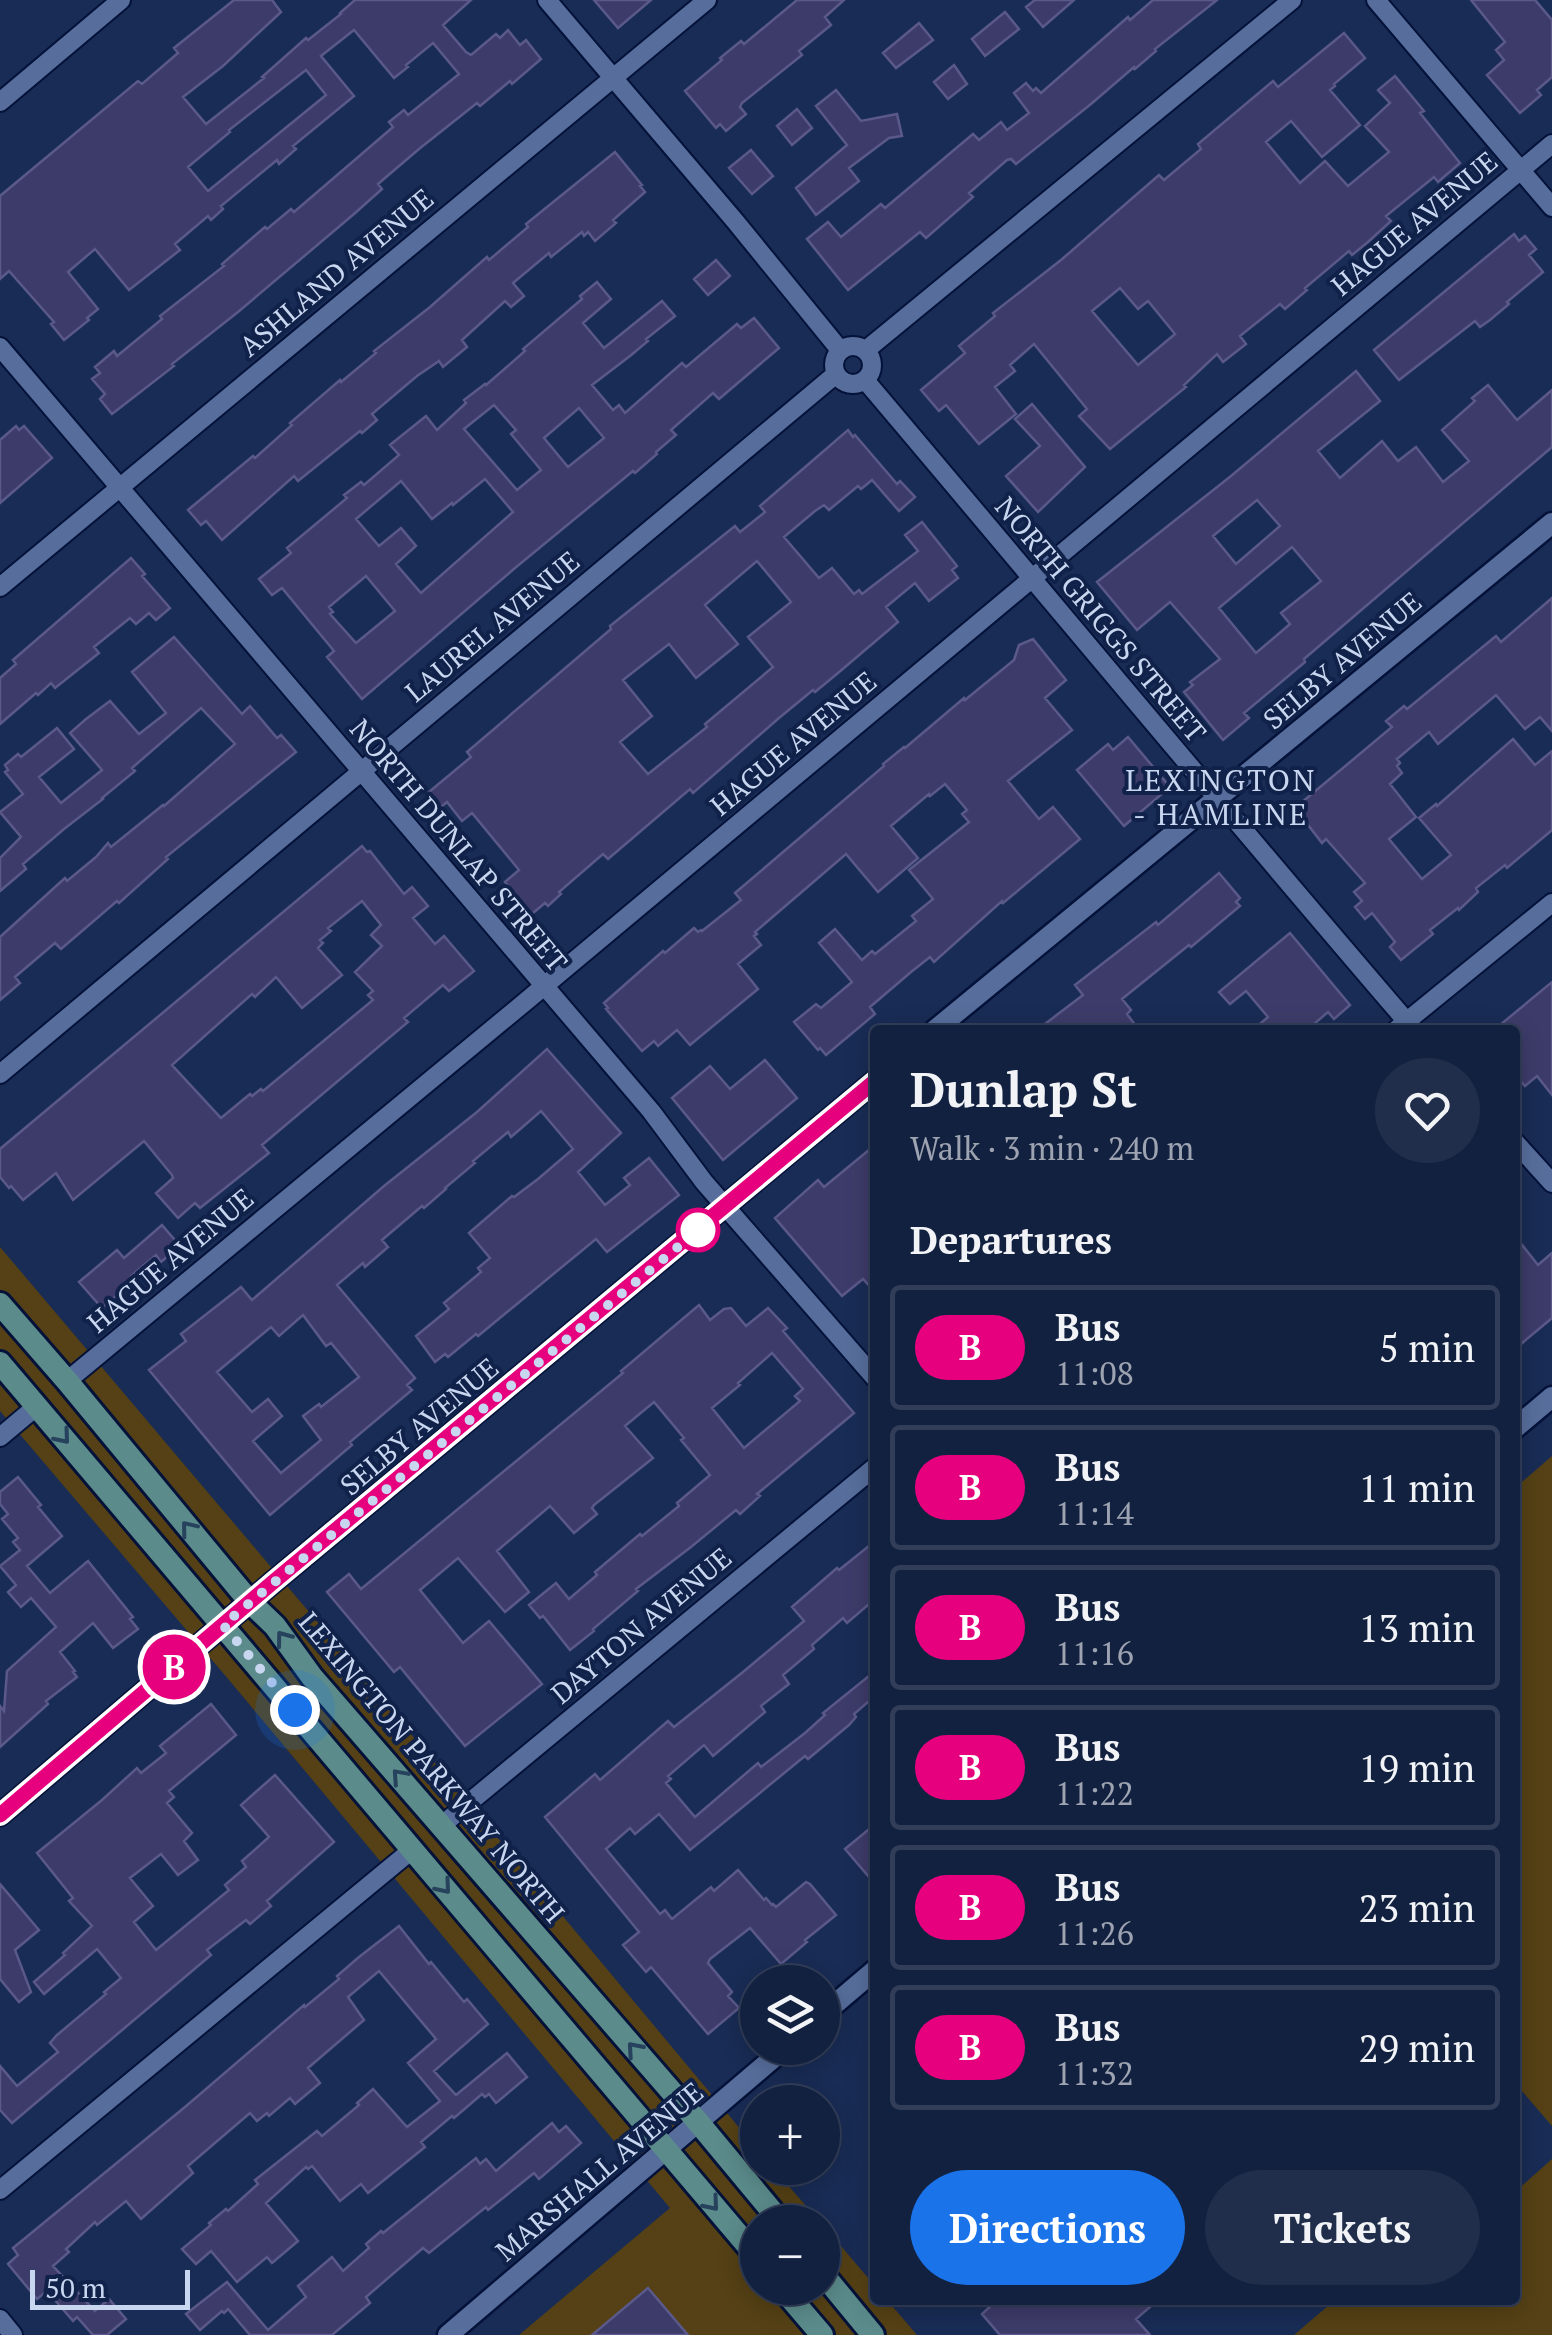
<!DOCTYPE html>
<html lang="en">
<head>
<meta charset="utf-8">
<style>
  :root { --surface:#132140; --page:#202e4b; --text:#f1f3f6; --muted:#9da3b1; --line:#323e59; --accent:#1a73e8 }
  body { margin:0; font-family:"PT Serif",serif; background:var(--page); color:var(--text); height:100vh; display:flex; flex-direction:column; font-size:38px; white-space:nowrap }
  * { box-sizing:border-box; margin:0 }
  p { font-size:32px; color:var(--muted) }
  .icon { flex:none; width:55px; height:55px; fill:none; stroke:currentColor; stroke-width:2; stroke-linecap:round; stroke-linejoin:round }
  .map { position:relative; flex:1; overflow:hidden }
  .sheet { position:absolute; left:870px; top:1025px; width:650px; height:1280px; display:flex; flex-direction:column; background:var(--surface); border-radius:10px; box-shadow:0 5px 25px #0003,0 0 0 2px var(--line) }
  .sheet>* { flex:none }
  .badge { padding:0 20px; border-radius:32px; font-size:35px; line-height:65px }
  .tools { position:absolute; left:740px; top:1965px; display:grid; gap:20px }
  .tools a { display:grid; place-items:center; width:100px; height:100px; border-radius:50%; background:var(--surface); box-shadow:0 5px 25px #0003,0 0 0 2px var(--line); font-size:50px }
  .scale { position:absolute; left:30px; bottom:25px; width:160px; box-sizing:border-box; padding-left:10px; border:5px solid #c8d6f0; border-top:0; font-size:28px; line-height:35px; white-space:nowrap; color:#c8d6f0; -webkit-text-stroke:8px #102249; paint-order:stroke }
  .you { position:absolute; width:50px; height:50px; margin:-25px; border:8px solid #fff; border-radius:50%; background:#1a73e8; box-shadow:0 0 0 15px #1a73e833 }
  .map>.badge { position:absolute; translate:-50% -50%; box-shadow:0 0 0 5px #fff }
  h2 { padding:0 40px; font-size:38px; line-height:90px }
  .round { display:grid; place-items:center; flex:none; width:105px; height:105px; border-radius:52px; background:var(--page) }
  .headline { display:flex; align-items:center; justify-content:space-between; height:170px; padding:0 40px }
  h1 { font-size:48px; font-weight:700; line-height:75px }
  .cta { display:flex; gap:20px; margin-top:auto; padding:20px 40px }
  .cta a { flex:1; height:115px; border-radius:60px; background:var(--accent); color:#fff; font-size:40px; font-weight:700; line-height:115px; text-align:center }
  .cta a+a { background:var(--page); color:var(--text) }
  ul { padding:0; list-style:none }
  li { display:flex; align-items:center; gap:30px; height:125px; margin:0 20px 15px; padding:0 20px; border:5px solid var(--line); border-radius:10px }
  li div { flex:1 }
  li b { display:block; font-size:38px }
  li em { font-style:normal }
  li .badge { min-width:110px; font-weight:700; text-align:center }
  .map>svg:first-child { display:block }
</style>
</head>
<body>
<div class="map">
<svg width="1552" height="2335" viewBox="0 0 1552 2335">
  <rect width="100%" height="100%" fill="#192c55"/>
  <path fill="#554115" d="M0,1247L315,1619L757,2149L758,2168H773L820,2222H758V2288H822L823,2225L875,2286V2300H887L917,2335H519L670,2208L229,1680L0,1411Z
    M1552,1456V2126L1515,2083V1488Z
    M1552,2159V2335H1294L1335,2300H1515V2192Z"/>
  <path fill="#3d3b69" stroke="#5a598a" stroke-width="2.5" fill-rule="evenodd" d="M234,0H272L281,12L223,66L183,97L206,124L264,78L262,77L306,38L308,40L341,14L340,13L355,0H471L443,25L466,52L471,55L496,34L500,38L508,30L520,45L526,40L541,59L512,84L510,81L480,106L477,103L419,149L378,184L382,189L354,214L238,312L172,364L174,366L112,414L100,399L105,394L92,379L100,373L95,367L114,351L117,356L162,319L160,316L224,266L222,264L265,227L267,229L291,209L294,212L357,158L393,127L389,122L404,110L408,115L459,74L433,43L406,65L408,67L394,78L354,30L321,56L354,96L293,146L296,149L279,164L277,160L221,206L223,209L211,220L208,216L175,244L180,250L129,290L95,249L68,272L98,309L87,318L89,320L64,340L51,324L54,322L9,271L0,279V196L138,81L142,84L178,53L174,48ZM306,70L326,95L208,191L188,167L230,132L229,130Z
    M594,0H651L618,28Z
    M797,0H844L825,17L831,25L799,51L802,55L742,103L740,107L746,114L726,131L720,124L716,128L685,91L722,60L720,58L741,41L744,44Z
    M1035,0H1074L1043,27L1026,7Z
    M1153,0H1217L1155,49L1156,51L1135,69L1134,67L1091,104L1016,164L1011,159L1007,160L969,193L973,197L926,238L920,232L848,290L807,239L828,222L841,237L881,204L885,208L973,134L979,140L1001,122L1007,130L1029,113L1014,93L1026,83L1033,91L1036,88L1041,93L1128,17L1130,20Z
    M1471,0H1535L1552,20V77L1537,90L1541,95L1520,113L1487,75L1504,60L1496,50L1505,42Z
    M1005,12L1019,29L985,56L972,39Z
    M919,23L933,40L896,68L883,53Z
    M1344,33L1365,58L1334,84L1335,86L1330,90L1360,125L1322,157L1291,121L1266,142L1300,183L1325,161L1348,186L1389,152L1365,126L1390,103L1378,90L1395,76L1424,111L1420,113L1460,163L1438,182L1434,177L1386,216L1391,221L1368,242L1352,255L1349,251L1305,288L1307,290L1285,309L1280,304L1240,336L1246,344L1223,362L1217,354L1184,385L1186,387L1110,449L1079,416L1087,409L1034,344L1010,365L1015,371L995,387L1016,414L979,444L946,405L939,411L921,390L965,353L959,346L995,316L993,313L1061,260L1159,175L1164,180L1201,149L1198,144L1273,81L1278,87ZM1120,288L1138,309L1148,301L1175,334L1138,365L1092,311Z
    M954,65L967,84L948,99L934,82Z
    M836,90L861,121L897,114L902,136L889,138L849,168L859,181L816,215L796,188L847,145L816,106Z
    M797,109L812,128L792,145L777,126Z
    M751,150L773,176L752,194L729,168Z
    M615,152L642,185L640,186L645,192L613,220L616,223L595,241L588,232L584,236L582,232L551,257L549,253L513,283L524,296L511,307L505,301L462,340L467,347L443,367L439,361L417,376L372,414L377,420L362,433L360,431L298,481L294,476L222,540L206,521L201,525L188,510L253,456L255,458L292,425L290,423L340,380L341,382L376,353L374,351L430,307L487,257L489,260L528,227L526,224Z
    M1514,234L1519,241L1525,236L1536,249L1529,255L1543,272L1507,302L1509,304L1490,320L1480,327L1475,321L1399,380L1374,350Z
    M716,260L730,276L708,295L694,279Z
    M597,282L611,299L583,323L604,348L662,301L675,316L646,339L648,341L630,356L592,385L613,410L619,405L625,413L682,363L686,367L737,324L741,328L754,318L779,348L719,399L713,393L671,430L676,435L656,452L657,454L635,473L633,471L515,568L362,699L327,657L334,651L282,588L272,595L259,579L291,553L287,548L347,498L344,495L361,482L364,485L399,455L390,445L426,416L437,430L466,403L464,400L485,384L486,385L525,351L523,349L582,299L580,296ZM494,405L516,430L511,434L541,470L517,490L464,429ZM579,408L604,438L568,467L544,438ZM485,479L513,512L421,593L396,564L416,546L401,528L379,546L356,519L401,481L432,519L452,503L453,505ZM366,576L395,611L356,643L330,614L333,612L329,607Z
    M1356,371L1380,401L1318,451L1340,478L1382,441L1398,461L1416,447L1443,482L1469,461L1442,430L1475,401L1472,398L1488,385L1517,420L1552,390V447L1304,659L1305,662L1244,713L1249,718L1223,740L1184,692L1193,685L1190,682L1220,659L1170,602L1137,630L1097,582L1231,476ZM1257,500L1280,526L1236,564L1213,536ZM1292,547L1321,581L1281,613L1290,624L1256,653L1219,608Z
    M1032,404L1085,467L1038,512L1006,476L1040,446L1015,419Z
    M16,426L19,430L24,426L52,458L0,503V440Z
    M848,430L853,437L855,435L897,484L900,481L915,497L899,511L872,480L861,489L858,486L829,510L824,505L815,511L784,537L819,578L832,568L854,594L859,590L862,594L918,551L905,535L922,522L957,566L952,570L958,578L929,601L915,583L886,607L898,622L838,673L815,692L813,690L779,718L693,793L690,789L608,859L603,854L559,892L561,894L548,906L545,903L527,918L516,904L518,902L513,896L515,894L505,882L519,870L472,813L462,821L447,802L441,807L429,792L471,757L467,752L611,629L610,626L735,526L740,532L765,512L760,506ZM757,561L791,602L748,637L773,667L705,724L707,727L648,774L620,742L652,716L623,680L669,644L696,678L738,644L705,605Z
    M131,558L145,574L142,576L170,608L156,620L149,613L136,624L130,618L94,647L99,653L55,688L51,683L38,695L36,693L0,724V678L16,664L13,660Z
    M1552,598V731L1540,717L1525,729L1496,695L1438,744L1429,732L1397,759L1400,763L1397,766L1402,773L1390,784L1416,817L1389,839L1422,879L1451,855L1419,818L1436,804L1437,806L1513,739L1535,765L1552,751V830L1507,868L1505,865L1476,888L1478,892L1459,910L1458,908L1430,930L1433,934L1401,960L1390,947L1395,942L1372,913L1365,919L1355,907L1362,901L1354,892L1365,883L1326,839L1322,843L1295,808L1392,727L1386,721L1404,706L1407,709L1496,636L1501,642Z
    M174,637L242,714L250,706L277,738L281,735L296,752L166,857L168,859L119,903L117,901L61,949L55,943L15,977L20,983L0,1000V937L65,878L67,881L96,857L108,843L111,847L163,805L164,806L235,744L201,708L132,768L135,771L102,798L103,799L64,829L23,864L26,869L0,891V858L21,837L0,812L23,794L5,772L8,770L5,765L18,754L21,757L57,728L74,749L39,777L61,803L102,770L70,733L86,719L110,701L139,734L166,713L132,672Z
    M1033,639L1066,680L1045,698L1072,730L1008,781L1039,819L1053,807L1080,839L1003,903L1002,901L934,962L930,957L911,972L870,1007L875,1014L826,1055L820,1048L818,1050L794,1022L816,1004L821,1008L852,982L819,943L835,929L862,960L872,951L875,954L916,921L912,916L933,899L909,870L969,822L962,814L967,810L945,784L930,796L929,794L891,826L918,858L878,892L846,854L755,932L757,934L754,936L761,945L738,964L758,989L690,1045L677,1030L658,1046L654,1041L642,1051L606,1009L608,1008L604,1003L663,951L665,953L694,928L698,932L701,930L702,931L741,900L735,893L884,766L883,764L904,747L905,748L964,698L965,700L1014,660L1019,645Z
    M1128,737L1170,787L1124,826L1077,770L1108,744L1113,750Z
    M362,846L367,852L370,851L404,894L412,887L428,906L413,918L435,944L444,936L474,971L449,991L443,985L404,1018L408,1022L262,1145L269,1153L200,1208L195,1203L178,1218L156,1193L173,1178L172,1175L144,1141L73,1200L56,1173L23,1200L11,1186L9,1188L0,1177V1149ZM362,901L381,925L371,935L382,946L355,972L373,991L368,995L373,1000L263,1091L261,1089L252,1096L250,1094L221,1118L172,1065L252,994L255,997L276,977L302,1008L342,975L318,948L323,943L320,940L331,931L328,928Z
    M1219,873L1240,898L1236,902L1240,906L1191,947L1189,945L1122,999L1131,1010L1127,1014L1139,1030H1037L1083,995L1075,985L1156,922L1158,925Z
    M1290,933L1350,1005L1334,1019L1328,1012L1307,1030H1253L1268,1017L1246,991L1230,1004L1219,992Z
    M1552,982V1095L1537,1076L1525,1086L1515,1075V1030H1494Z
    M547,1049L621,1133L578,1172L605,1205L630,1185L624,1178L649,1158L679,1195L607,1252L596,1239L478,1336L476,1334L448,1357L445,1354L435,1362L416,1336L449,1309L444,1303L481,1272L478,1268L490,1258L469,1233L512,1196L514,1197L538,1179L573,1149L541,1111L511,1137L508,1132L473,1161L475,1163L445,1188L446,1189L424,1208L422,1206L382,1240L388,1247L365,1267L363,1263L337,1285L415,1378L407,1385L412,1390L350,1442L352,1445L270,1515L149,1370L186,1341L181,1334L241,1287L252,1300L384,1186L477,1112ZM303,1315L326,1346L331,1343L359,1377L321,1407L319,1404L303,1416L321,1440L281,1473L253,1441L282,1416L268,1399L252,1412L217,1372L271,1327L279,1336Z
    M765,1060L797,1098L723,1160L672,1098L710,1066L730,1089Z
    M875,1145V1292L863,1279L842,1296L775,1218L818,1180L824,1187Z
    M162,1225L180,1246L161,1262L156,1255L131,1276L135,1280L102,1308L79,1282L117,1250L124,1258Z
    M1515,1236L1538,1265L1552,1253V1318L1515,1349Z
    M699,1305L710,1320L724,1309L731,1308L746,1326L768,1308L787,1328L783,1331L854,1413L757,1494L760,1496L740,1514L736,1510L691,1547L636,1589L638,1591L593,1629L594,1631L570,1650L543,1616L540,1618L529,1605L556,1583L569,1599L597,1575L595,1572L640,1534L642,1536L679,1506L677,1503L710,1475L681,1440L684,1438L654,1402L625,1426L653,1458L594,1505L592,1508L597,1514L574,1533L550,1506L497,1551L529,1592L505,1612L458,1558L420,1590L463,1643L489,1621L542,1684L465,1746L400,1667L394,1672L327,1592L349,1574L361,1589L623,1373L621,1371ZM772,1353L803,1389L795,1396L800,1401L744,1448L712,1408L740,1385L738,1383Z
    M18,1477L41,1505L38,1507L62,1536L27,1566L50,1593L88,1561L133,1617L130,1619L138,1629L113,1648L93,1623L60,1652L75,1671L73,1672L77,1677L46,1701L48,1704L0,1747V1706L4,1711L7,1671L56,1627L31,1598L21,1607L8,1592L16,1585L0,1566L20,1550L13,1542L18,1538L2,1519L8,1514L0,1504V1492Z
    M875,1541V1599L847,1623L843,1618L812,1645L814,1649L783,1675L789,1684L761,1706L765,1712L713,1756L704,1745L668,1776L671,1779L666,1783L695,1817L758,1763L761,1767L805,1733L825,1715L823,1713L875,1671V1696L854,1714L856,1717L849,1725L808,1759L805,1756L690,1850L659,1814L635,1834L630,1828L606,1849L660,1914L665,1910L672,1919L711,1887L714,1891L738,1870L764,1900L766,1898L772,1905L773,1904L776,1907L806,1882L810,1884L836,1915L805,1940L807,1942L781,1964L750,1928L710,1959L708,1963L732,1992L728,1996L739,2008L708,2034L651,1967L646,1972L623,1945L639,1932L545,1817L595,1774L600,1780L668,1721L674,1727L743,1672L804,1621L792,1607L837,1568L839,1570Z
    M211,1704L236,1735L169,1791L174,1797L167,1803L192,1833L184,1841L198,1860L178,1875L161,1854L130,1878L153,1906L134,1922L156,1950L229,1890L225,1885L246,1867L242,1861L269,1837L241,1805L275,1775L334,1842L267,1901L271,1906L250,1924L246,1920L207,1950L211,1955L12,2123L0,2110V2066L17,2086L58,2052L50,2043L57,2035L106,1994L104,1992L121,1978L97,1949L44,1994L34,1982L65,1955L63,1953L92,1926L69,1901L73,1898L37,1853L102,1800L137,1768L141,1773L166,1753L160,1746Z
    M868,1830L875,1838V1884L845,1849Z
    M0,1884L39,1930L15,1950L31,1992L19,2002L0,1979Z
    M399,1926L429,1964L431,1962L464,2002L467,1999L488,2024L434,2071L456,2095L507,2053L527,2077L496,2103L489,2094L485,2097L482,2094L454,2118L452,2116L421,2142L425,2147L368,2193L361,2184L340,2201L312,2166L308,2169L306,2167L266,2203L298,2241L272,2263L267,2257L237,2282L211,2251L196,2264L182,2249L211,2225L209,2223L226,2209L228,2211L258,2184L255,2180L317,2131L322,2136L359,2105L357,2103L373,2089L407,2127L440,2101L408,2063L436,2039L379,1971L348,1997L364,2020L308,2068L320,2083L295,2104L290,2098L269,2116L267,2113L257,2121L250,2113L188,2166L193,2173L141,2219L126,2201L97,2225L95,2222L66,2249L69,2252L53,2266L95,2311L109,2299L126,2319L107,2335H93L77,2317L73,2321L47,2291L37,2299L8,2264L18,2255L13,2248L185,2107L304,2005L305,2007L339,1979L337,1976L359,1957Z
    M552,2123L559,2132L566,2126L581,2143L539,2179L534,2173L488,2210L486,2207L429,2253L423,2248L366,2297L370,2303L332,2335H250L228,2309L224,2313L222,2311L200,2330L186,2314L227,2282L268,2330L306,2297L298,2286L332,2257L343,2271L369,2248L366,2244L381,2231L383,2233L476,2158L480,2164L486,2159L496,2171Z
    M648,2288L688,2335H592Z
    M997,2300H1158L1136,2319L1150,2335H1000L982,2314Z"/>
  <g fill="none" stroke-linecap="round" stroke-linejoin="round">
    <defs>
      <path id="minor" d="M547,0L735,221L840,350
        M1376,0L1552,207
        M0,102L121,0
        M834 365a19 19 0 1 1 38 0a19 19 0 1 1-38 0Z
        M0,347L651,1111L704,1182L875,1378
        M866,350L1292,0
        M865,380C1048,596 1229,815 1414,1030
        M0,587L707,0
        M1396,1030L1552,903
        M0,1074L836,374
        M1515,1142L1552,1183
        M67,1381L525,1002L1552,144
        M0,1437L37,1406
        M442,1825L875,1467
        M0,2190L413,1849
        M0,2319L13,2335"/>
      <path id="tertiary" d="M935,1030L1552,523
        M1515,1428L1552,1397
        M0,1815L272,1583L875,1081
        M822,2015L875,1970
        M448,2335L785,2048"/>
      <path id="secondary" d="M0,1304L67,1381L250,1602L275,1626L312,1677L698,2122L781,2222
        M0,1363L758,2258
        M822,2273L873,2335
        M782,2288L822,2335"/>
    </defs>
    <use href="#minor" stroke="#041239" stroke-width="22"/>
    <use href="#tertiary" stroke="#041239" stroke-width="25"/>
    <use href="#secondary" stroke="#041239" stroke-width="28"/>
    <use href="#minor" stroke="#576e9c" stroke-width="18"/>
    <use href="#tertiary" stroke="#576e9c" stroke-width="20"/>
    <use href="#secondary" stroke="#5b8b8b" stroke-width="22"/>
  </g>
  <defs><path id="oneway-chevron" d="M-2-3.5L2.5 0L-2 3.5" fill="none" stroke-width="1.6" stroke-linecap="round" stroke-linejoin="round" transform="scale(2.5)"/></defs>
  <g stroke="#26425d">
    <use href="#oneway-chevron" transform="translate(63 1437) rotate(50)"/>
    <use href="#oneway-chevron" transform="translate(188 1528) rotate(-129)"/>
    <use href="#oneway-chevron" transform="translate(283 1638) rotate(-127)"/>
    <use href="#oneway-chevron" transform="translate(399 1776) rotate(-132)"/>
    <use href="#oneway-chevron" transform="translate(444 1887) rotate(50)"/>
    <use href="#oneway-chevron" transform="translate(634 2049) rotate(-131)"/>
    <use href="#oneway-chevron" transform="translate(712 2204) rotate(50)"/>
  </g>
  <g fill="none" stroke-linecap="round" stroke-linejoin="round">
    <defs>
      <path id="line" d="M0,1815L272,1583L875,1081"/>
    </defs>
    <use href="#line" stroke="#fff" stroke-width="22"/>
    <use href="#line" stroke="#e6007e" stroke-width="15"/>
    <path stroke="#c8d6f0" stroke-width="10" stroke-dasharray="0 18" d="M295,1710L223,1625L708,1222L698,1230"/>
  </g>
  <circle fill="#fff" stroke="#e6007e" stroke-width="5" cx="698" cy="1230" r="20"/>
  <g text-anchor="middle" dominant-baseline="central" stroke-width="8" stroke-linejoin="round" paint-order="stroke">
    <g font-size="28" fill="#c8d6f0" stroke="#102249">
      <text transform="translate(1414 223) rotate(-40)">HAGUE AVENUE</text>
      <text transform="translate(336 272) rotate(-40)">ASHLAND AVENUE</text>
      <text transform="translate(1101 619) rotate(50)">NORTH GRIGGS STREET</text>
      <text transform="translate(492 626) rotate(-40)">LAUREL AVENUE</text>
      <text transform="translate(1342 660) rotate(-40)">SELBY AVENUE</text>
      <text transform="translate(793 743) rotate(-40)">HAGUE AVENUE</text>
      <text transform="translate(459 845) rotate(50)">NORTH DUNLAP STREET</text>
      <text transform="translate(170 1260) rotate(-40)">HAGUE AVENUE</text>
      <text transform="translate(419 1426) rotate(-40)">SELBY AVENUE</text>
      <text transform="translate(641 1625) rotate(-40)">DAYTON AVENUE</text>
      <text transform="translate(432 1767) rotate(50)">LEXINGTON PARKWAY NORTH</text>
      <text transform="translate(599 2171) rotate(-40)">MARSHALL AVENUE</text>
    </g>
    <g font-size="30" letter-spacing="2.5" fill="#c8d6f0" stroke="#102249">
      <text x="1221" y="780">LEXINGTON<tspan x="1221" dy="34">- HAMLINE</tspan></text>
    </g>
  </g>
</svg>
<div class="tools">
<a><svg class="icon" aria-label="layers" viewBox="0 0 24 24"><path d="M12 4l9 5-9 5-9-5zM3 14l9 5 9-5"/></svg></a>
<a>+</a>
<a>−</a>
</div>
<div class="scale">50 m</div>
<div class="you" style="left:295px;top:1710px"></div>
<b class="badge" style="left:174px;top:1667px;background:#e6007e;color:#fff">B</b>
<section class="sheet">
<div class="headline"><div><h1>Dunlap St</h1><p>Walk · 3 min · 240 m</p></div><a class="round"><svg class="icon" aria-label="heart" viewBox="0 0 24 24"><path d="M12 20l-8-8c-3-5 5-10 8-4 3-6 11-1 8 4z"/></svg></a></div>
<h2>Departures</h2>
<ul>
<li><span class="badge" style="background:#e6007e;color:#fff">B</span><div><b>Bus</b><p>11:08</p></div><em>5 min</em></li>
<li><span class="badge" style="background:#e6007e;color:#fff">B</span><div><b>Bus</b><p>11:14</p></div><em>11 min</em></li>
<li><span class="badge" style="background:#e6007e;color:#fff">B</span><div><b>Bus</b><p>11:16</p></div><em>13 min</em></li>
<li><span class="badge" style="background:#e6007e;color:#fff">B</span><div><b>Bus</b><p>11:22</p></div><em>19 min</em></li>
<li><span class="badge" style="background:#e6007e;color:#fff">B</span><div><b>Bus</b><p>11:26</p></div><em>23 min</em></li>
<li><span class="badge" style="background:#e6007e;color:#fff">B</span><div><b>Bus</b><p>11:32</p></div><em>29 min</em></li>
</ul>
<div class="cta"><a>Directions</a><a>Tickets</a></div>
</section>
</div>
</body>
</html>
